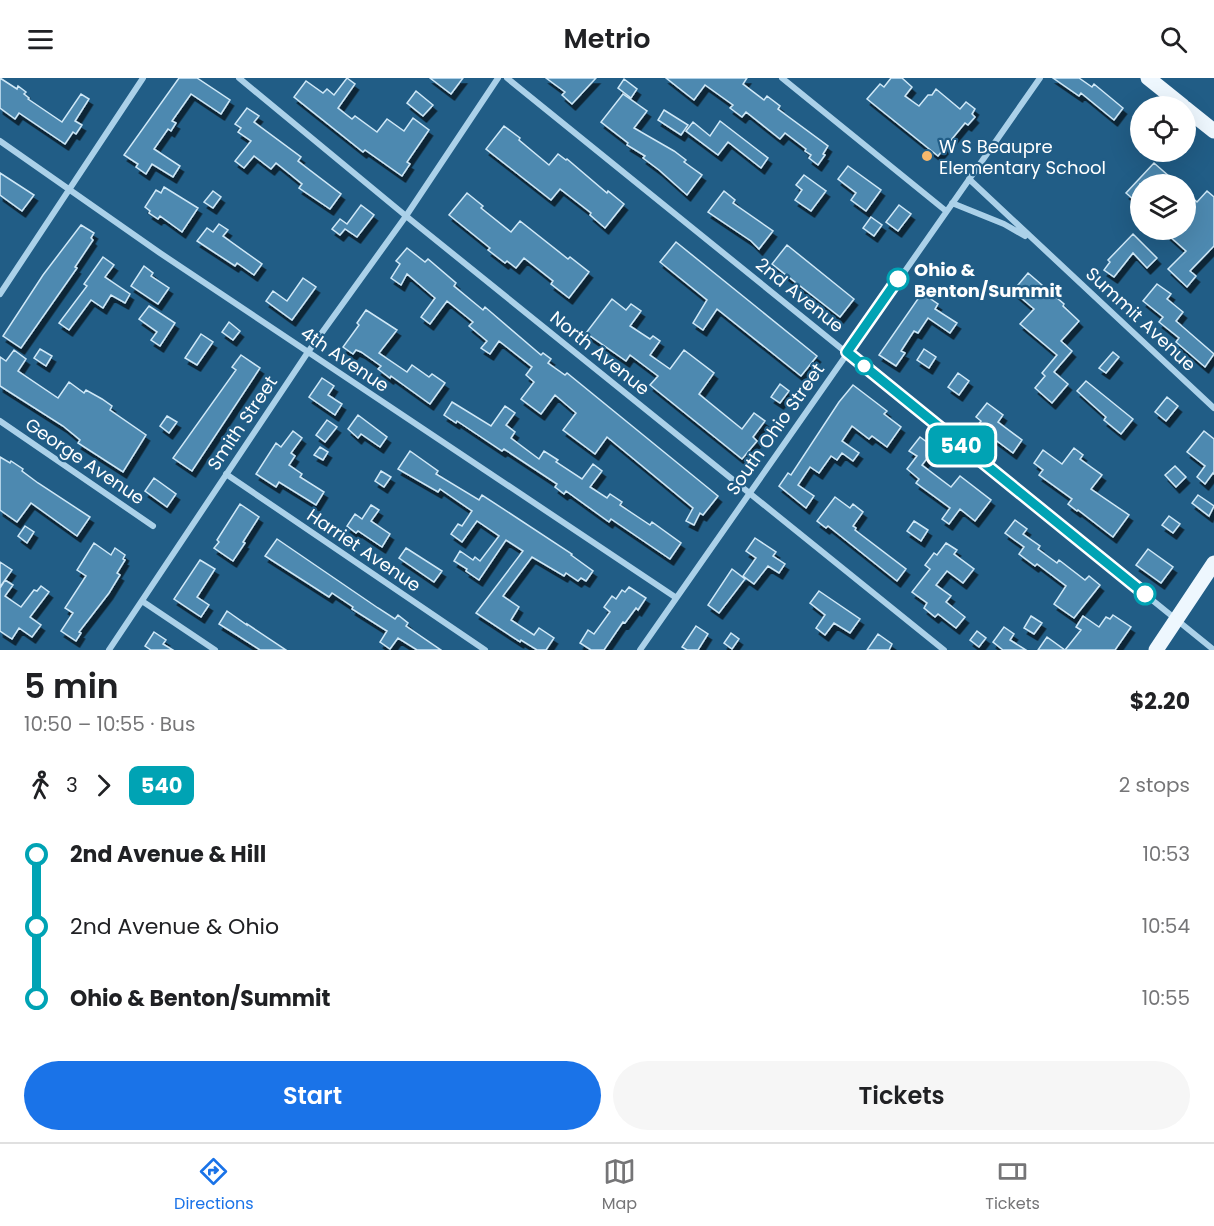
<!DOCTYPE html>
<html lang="en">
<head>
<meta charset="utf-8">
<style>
  :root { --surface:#fff; --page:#f6f6f6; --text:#202124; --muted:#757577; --line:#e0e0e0; --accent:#1a73e8 }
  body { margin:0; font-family:Poppins,sans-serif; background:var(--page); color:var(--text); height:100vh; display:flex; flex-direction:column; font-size:22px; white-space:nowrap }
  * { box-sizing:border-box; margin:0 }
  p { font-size:20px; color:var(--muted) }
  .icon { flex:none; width:33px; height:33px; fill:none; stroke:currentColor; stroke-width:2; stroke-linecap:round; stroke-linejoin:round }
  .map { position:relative; height:572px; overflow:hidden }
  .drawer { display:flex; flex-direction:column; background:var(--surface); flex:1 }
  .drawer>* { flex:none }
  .badge { padding:0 12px; border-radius:9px; font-size:21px; line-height:39px }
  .controls { position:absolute; left:1130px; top:18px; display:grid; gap:12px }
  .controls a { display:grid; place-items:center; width:66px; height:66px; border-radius:50%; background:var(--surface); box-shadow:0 6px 24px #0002; font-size:30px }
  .map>.badge { position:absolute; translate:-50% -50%; box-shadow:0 0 0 3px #fff }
  .legs { display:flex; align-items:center; gap:9px; height:66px; padding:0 24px; font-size:20px }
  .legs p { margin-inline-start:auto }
  .headline { display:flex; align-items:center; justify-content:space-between; height:102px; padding:0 24px }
  h1 { font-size:33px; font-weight:600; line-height:45px }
  .primary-button { display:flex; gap:12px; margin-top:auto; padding:12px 24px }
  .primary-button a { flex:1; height:69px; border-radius:36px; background:var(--accent); color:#fff; font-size:24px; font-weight:600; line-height:69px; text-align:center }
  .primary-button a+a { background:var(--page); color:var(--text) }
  ul { padding:0 24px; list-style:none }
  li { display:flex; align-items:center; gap:21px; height:72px; font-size:22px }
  li i { display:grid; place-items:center; width:9px; height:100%; margin:0 8px; background:currentColor }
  li i::after { content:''; width:15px; height:15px; margin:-8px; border:4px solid; border-radius:50%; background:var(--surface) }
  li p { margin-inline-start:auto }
  li:first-child i { background:linear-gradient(#0000 50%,currentColor 0) }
  li:last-child i { background:linear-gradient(currentColor 50%,#0000 0) }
  header { display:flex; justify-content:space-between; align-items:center; height:78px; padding:0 24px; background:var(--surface); font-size:27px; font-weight:600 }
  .tabs { display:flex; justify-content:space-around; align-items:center; height:84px; border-top:2px solid var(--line); background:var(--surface); font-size:16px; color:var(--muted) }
  .tabs a { display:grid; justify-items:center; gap:3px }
  .tabs .on { color:var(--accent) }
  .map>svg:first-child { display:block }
</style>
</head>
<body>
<header><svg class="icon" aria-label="menu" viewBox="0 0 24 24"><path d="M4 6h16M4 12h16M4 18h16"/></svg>Metrio<svg class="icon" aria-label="search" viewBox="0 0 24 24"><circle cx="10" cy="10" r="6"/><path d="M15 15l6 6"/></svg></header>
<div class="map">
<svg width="1214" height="572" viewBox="0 0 1214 572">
  <defs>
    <filter id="shadow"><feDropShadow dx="3.5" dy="6" stdDeviation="0" flood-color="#0009"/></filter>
  </defs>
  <rect width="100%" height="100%" fill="#215d86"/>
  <path fill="#4e89b0" stroke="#cfe8f7" stroke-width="1.5" filter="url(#shadow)" d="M0,0L17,11L18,8L26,14L24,16L29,20L28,21L62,44L81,16L89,21L75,43L82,47L76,56L73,54L65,66L19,35L15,41L0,30Z
    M179,0H197L230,22L221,36L191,16L172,43L176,45L171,53L168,51L154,71L180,88L173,99L152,86L146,96L136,89L138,86L124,77Z
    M347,0L355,6L338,30L352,41L355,38L377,54L387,41L404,53L413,40L429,52L407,84L410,86L402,98L365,72L363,74L294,19L306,3L323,15L327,11L334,17Z
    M430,0H463L451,16Z
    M546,0H596L572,26L562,17L565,14Z
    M666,0H747L743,6L764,22L767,18L780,28L778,31L828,68L823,76L825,77L818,87L809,80L811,77L805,73L806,71L785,55L780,61L746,34L742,39L730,30L733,27L705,7L694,22Z
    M891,0H902L912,9L905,18L919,28L928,17H932L936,11L960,31L966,24L975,31L972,36L975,39L968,47L965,45L938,78L867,21L880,6L884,9Z
    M1053,0H1079L1092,9L1094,6L1123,30L1114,42L1081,15L1079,18Z
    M624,1L637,11L631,20L618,10Z
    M416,13L433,27L423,38L407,25Z
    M623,16L647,33L634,50L674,73L686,82L684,84L702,97L687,117L659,92L643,80L645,78L627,67L628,65L601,44Z
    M247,30L259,38L254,44L301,79L298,83L341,116L330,131L299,110L302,106L276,85L271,91L254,78L244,90L235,83L251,63L238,54L241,50L235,46Z
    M664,32L688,47L681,57L658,42Z
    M720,43L768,80L761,90L728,64L718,77L686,53L693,44L710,58Z
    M504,48L520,60L519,62L549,87L558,76L566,82L567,81L607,115L608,113L624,126L605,150L590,137L591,135L560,111L551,122L486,71Z
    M1154,85L1178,106H1140V127L1126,115Z
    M848,88L881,112L866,133L851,122L856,115L838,101Z
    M0,95L34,117L22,133L0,117Z
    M804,97L826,113L811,133L795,122L802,112L796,107Z
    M164,109L198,130L182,154L160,138L158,141L149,135L150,133L145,129L156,112L161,115Z
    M213,113L221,119L213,130L204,124Z
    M724,113L735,122L733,125L773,153L759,171L751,163L708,134Z
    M1185,113L1197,124L1207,113L1214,119V168L1190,193L1196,198L1187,209L1168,191L1186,173L1167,156L1171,152H1185Z
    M467,115L483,128L481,130L511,154L520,143L568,181L570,179L589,194L569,220L551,206L553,203L524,180L516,190L507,183L505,185L488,172L490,170L449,137Z
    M361,127L374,137L357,159L345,151L340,157L332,151L340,141L347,146Z
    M899,127L911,136L898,153L886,144Z
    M871,139L882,147L874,158L863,150Z
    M219,146L228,152L223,158L262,186L254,197L237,185L235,188L197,163L207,150L213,154Z
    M81,147L94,155L91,160L93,162L75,189L77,190L21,270L3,258L43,197Z
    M1133,156L1157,180L1147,190L1133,175L1114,199L1104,192L1110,184L1108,182Z
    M676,164L817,278L801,298L717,231L703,252L693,245L707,222L660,184Z
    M787,167L854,221L840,239L772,186Z
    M407,170L425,184L428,181L456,205L454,208L483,232L485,229L541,277L543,275L551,281L548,285L565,297L567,295L718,418L703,437L700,435L694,447L686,443L693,430L607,359L595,376L563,352L576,335L555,317L541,336L521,321L534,304L526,297L532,289L499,263L490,276L481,270L487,263L469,248L473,244L447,223L430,246L421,239L435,220L407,196L401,207L391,200L400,186L396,183Z
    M103,179L114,187L105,199L130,216L125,225L111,217L103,230L91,222L69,252L59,245L87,208L84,206Z
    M144,188L153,195L151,198L169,210L158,226L131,208Z
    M1028,195L1064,226L1063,228L1079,243L1061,263L1072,273L1054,294L1068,306L1052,325L1035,310L1045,298L1042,295L1057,277L1020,246L1034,231L1013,213Z
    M303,200L316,209L292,242L266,223L273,213L287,223Z
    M1157,206L1171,216L1167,221L1183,234L1176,243L1214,276L1205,289L1176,264L1179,260L1159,244L1163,239L1143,223Z
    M922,215L938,226L935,231L957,245L950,255L928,240L918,255L914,253L901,273L905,275L896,288L879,277Z
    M612,221L626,232L631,226L641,233L630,248L650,261L653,258L660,263L650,277L670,291L684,272L714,295L699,316L742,351L754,335L765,343L753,359L757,363L742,381L650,307L658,298L630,277L626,283L586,255Z
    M149,228L175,245L160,268L151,262L157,254L139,241Z
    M366,232L397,252L379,275L407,294L412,287L429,299L432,296L445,305L430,326L391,298L390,300L378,291L381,288L361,274L356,272L353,276L343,269L359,247L357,245Z
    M229,244L240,253L233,262L222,254Z
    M201,256L213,264L197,287L185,280Z
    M40,271L52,278L46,288L34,280Z
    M924,271L936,279L929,290L917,282Z
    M14,272L26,281L18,293L58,320L69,304L84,315L86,312L102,321L112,328L110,332L146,357L123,394L78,365L80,362L63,348L0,308V279L6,283Z
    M1113,274L1119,279L1106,295L1099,290Z
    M241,277L260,290L192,393L173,380L236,292L232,289Z
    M958,295L969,303L959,317L948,309Z
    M322,300L334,308L328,317L342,326L335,337L309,319Z
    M1086,303L1133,341L1121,356L1104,342L1106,339L1077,313Z
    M780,306L789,313L780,325L771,319Z
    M853,307L874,323L887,333L884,336L901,349L887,369L872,358L869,361L852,348L842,363L859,375L853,383L842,375L837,382L831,378L819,395L810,389L798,407L814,418L806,430L779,408L788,395L791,397L839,324Z
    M1167,319L1178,328L1166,343L1155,334Z
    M452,324L491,348L505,328L515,335L506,347L515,354L511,360L539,381L544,373L558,382L556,384L582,401L593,386L602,393L590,409L607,420L610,416L622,424L620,427L650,447L652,444L681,465L670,481L611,441L609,444L566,413L564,416L555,409L557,406L504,371L502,373L457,343L456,345L444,337Z
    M987,325L1003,337L998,344L1022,362L1013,375L977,348L981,343L976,339Z
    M358,337L387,359L380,369L361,356L358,360L348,351Z
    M167,338L177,344L169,355L160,348Z
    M327,342L337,349L325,364L316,357Z
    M293,353L302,360L291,375L295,378L289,387L302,396L300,399L324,414L316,427L279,404L276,409L256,396L276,365L281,369Z
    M1204,353L1214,361V396L1213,395L1205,406L1197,399L1205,388L1187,374Z
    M920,359L935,370L922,387L951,409L960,398L991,422L975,443L960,431L949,446L942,441L950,430L916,405L919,401L907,391L917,378L909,373Z
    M320,369L328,374L323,382L314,377Z
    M1074,370L1083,377L1080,381L1102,397L1091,411L1129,437L1113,459L1078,432L1077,433L1068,426L1072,421L1039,397L1043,392L1034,385L1043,372L1062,386Z
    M410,373L438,393L436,396L479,422L482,417L572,476L571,477L593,493L586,503L581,500L578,503L566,495L564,498L532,479L503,518L519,529L511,542L534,557L539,550L554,560L546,572H537L521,562L520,564L476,535L523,473L506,462L479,502L466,493L467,491L454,483L460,473L473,482L475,479L480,483L499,458L477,443L462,464L451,456L458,446L462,448L472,433L440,411L438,414L398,391Z
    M0,379L10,385L11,383L23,391L22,393L38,405L90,439L77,458L31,425L17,444L0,432Z
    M1175,388L1186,399L1176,409L1165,397Z
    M381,393L391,399L384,409L375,403Z
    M154,400L176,416L167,429L145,413Z
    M1198,417L1214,428L1209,438L1192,425Z
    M835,419L850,430L853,426L863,434L853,448L856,450L855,452L906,491L897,503L828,448L826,450L817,443Z
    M240,426L259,439L243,464L245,465L233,483L214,470L219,464L217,462Z
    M371,427L379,432L371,443L390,456L382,469L358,453L356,455L347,448L355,436L362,441Z
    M1169,438L1180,446L1173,455L1162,447Z
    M1015,442L1027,451L1023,456L1040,468L1038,471L1057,485L1059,482L1085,502L1089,498L1100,507L1074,540L1054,526L1066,508L1037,486L1035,488L1019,476L1024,469L1005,455Z
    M914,443L928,452L921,463L907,453Z
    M25,448L34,454L27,465L18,458Z
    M755,460L776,474L773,478L785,486L779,495L768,488L754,506L743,498L756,480L746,473Z
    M277,461L378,530L395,541L398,537L408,545L406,548L441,572H417L398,560L390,571L380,564L387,553L352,531L353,529L332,515L329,519L265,478Z
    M94,465L111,477L115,470L125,477L123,481L125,482L117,495L120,497L109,515L79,554L81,555L76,563L61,553L73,535L65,530L86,498L77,492Z
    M946,465L957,472L954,476L974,491L963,505L947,493L936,507L951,518L946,524L965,539L956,550L938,536L935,539L924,530L927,525L912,514L930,491L925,487L934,475L937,477Z
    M406,470L442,493L434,504L399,480Z
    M1148,471L1173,489L1161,505L1136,487Z
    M200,482L215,491L197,519L209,527L201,539L174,521Z
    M0,484L12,492L0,509Z
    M732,491L745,501L719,535L708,527Z
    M5,502L13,507L5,518L21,529L34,512L37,513L41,508L49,514L30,539L41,547L32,559L19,550L12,561L0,553V510Z
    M629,509L646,520L638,532L636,530L625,545L623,544L604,572H591L580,565L588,552L594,556L610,534L604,529L612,518L616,521L622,512L625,514Z
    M819,513L860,541L850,555L834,545L825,557L816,550L825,537L810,525Z
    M227,533L247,547V546L286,572H260L232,554L219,546Z
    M1113,537L1131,549L1115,572H1038L1047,559L1065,572L1081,552L1076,549L1083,538L1099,549L1106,539L1110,541Z
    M1031,538L1042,545L1034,556L1024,550Z
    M696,548L708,556L698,572H687L682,569Z
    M1004,549L1014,556L1010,562L1026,572H1003L993,564Z
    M977,553L986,560L979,569L970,562Z
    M154,554L166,562L163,566L173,572H151L145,568Z
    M731,555L739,561L732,571L724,565Z
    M878,556L892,566L889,572H867Z"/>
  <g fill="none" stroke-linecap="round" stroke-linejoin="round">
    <path stroke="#abd1e9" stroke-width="6" d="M239,0L406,138L944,572
      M507,0L1214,572
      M782,0L946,133
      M0,63L160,175L675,519
      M969,101L1214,330
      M952,125L1004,146L1025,158
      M0,216L143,0
      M0,343L153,448
      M226,396L485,572
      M142,523L215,572
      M109,572L308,274L406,138L498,0
      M640,572L1040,0"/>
    <path stroke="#eef7fe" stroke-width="15" d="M1148,0L1183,28
      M1185,30L1214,53
      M1156,572L1214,485"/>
  </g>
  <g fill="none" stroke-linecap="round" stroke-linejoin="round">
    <defs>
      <path id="line-1" d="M898,201L847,274L1145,516"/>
    </defs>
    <use href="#line-1" stroke="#fff" stroke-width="14"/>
    <use href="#line-1" stroke="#00a3b4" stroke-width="9"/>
  </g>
  <circle fill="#f6b86c" stroke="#215d86" stroke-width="2" cx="927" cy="78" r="6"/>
  <g fill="#fff" stroke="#00a3b4" stroke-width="3">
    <circle cx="898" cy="201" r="10"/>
    <circle cx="864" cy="288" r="8"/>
    <circle cx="1145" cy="516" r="10"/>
  </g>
  <g text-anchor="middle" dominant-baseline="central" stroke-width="4.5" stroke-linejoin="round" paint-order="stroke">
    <g font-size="18" fill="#fff" stroke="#215d86" text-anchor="start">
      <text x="939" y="68">W S Beaupre<tspan x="939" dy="21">Elementary School</tspan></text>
    </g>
    <g font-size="18" font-weight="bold" fill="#fff" stroke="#215d86" text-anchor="start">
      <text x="914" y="191">Ohio &amp;<tspan x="914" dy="21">Benton/Summit</tspan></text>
    </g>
    <g font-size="18" fill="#fff" stroke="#215d86">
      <text transform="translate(800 217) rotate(39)">2nd Avenue</text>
      <text transform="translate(1141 241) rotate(43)">Summit Avenue</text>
      <text transform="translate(600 275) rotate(39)">North Avenue</text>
      <text transform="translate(345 281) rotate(34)">4th Avenue</text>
      <text transform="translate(242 345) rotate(-56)">Smith Street</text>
      <text transform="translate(775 351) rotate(-55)">South Ohio Street</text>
      <text transform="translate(85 383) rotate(34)">George Avenue</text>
      <text transform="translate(364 472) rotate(34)">Harriet Avenue</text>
    </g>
  </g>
</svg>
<div class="controls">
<a><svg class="icon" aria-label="locate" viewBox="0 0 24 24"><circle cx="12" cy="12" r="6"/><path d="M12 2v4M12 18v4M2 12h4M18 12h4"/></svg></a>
<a><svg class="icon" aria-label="layers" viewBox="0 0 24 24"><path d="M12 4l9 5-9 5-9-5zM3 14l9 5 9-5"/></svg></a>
</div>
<b class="badge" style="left:961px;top:367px;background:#00a3b4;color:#fff">540</b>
</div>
<section class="drawer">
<div class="headline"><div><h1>5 min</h1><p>10:50 – 10:55 · Bus</p></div><b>$2.20</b></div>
<div class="legs"><svg class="icon" aria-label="walk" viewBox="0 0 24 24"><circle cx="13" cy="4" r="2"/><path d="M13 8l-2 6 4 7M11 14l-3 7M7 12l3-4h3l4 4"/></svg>3<svg class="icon" aria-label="forward" viewBox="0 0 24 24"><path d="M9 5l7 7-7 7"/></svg><b class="badge" style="background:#00a3b4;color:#fff">540</b><p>2 stops</p></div>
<ul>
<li><i style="color:#00a3b4"></i><b>2nd Avenue &amp; Hill</b><p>10:53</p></li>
<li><i style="color:#00a3b4"></i><span>2nd Avenue &amp; Ohio</span><p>10:54</p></li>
<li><i style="color:#00a3b4"></i><b>Ohio &amp; Benton/Summit</b><p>10:55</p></li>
</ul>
<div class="primary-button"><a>Start</a><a>Tickets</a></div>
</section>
<nav class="tabs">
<a class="on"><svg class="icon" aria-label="directions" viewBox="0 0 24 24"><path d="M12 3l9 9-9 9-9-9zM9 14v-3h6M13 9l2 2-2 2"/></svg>Directions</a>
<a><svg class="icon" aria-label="map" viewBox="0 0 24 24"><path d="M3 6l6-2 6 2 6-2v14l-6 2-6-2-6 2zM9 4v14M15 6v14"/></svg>Map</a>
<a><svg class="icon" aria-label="tickets" viewBox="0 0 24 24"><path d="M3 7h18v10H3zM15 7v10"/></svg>Tickets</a>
</nav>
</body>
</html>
